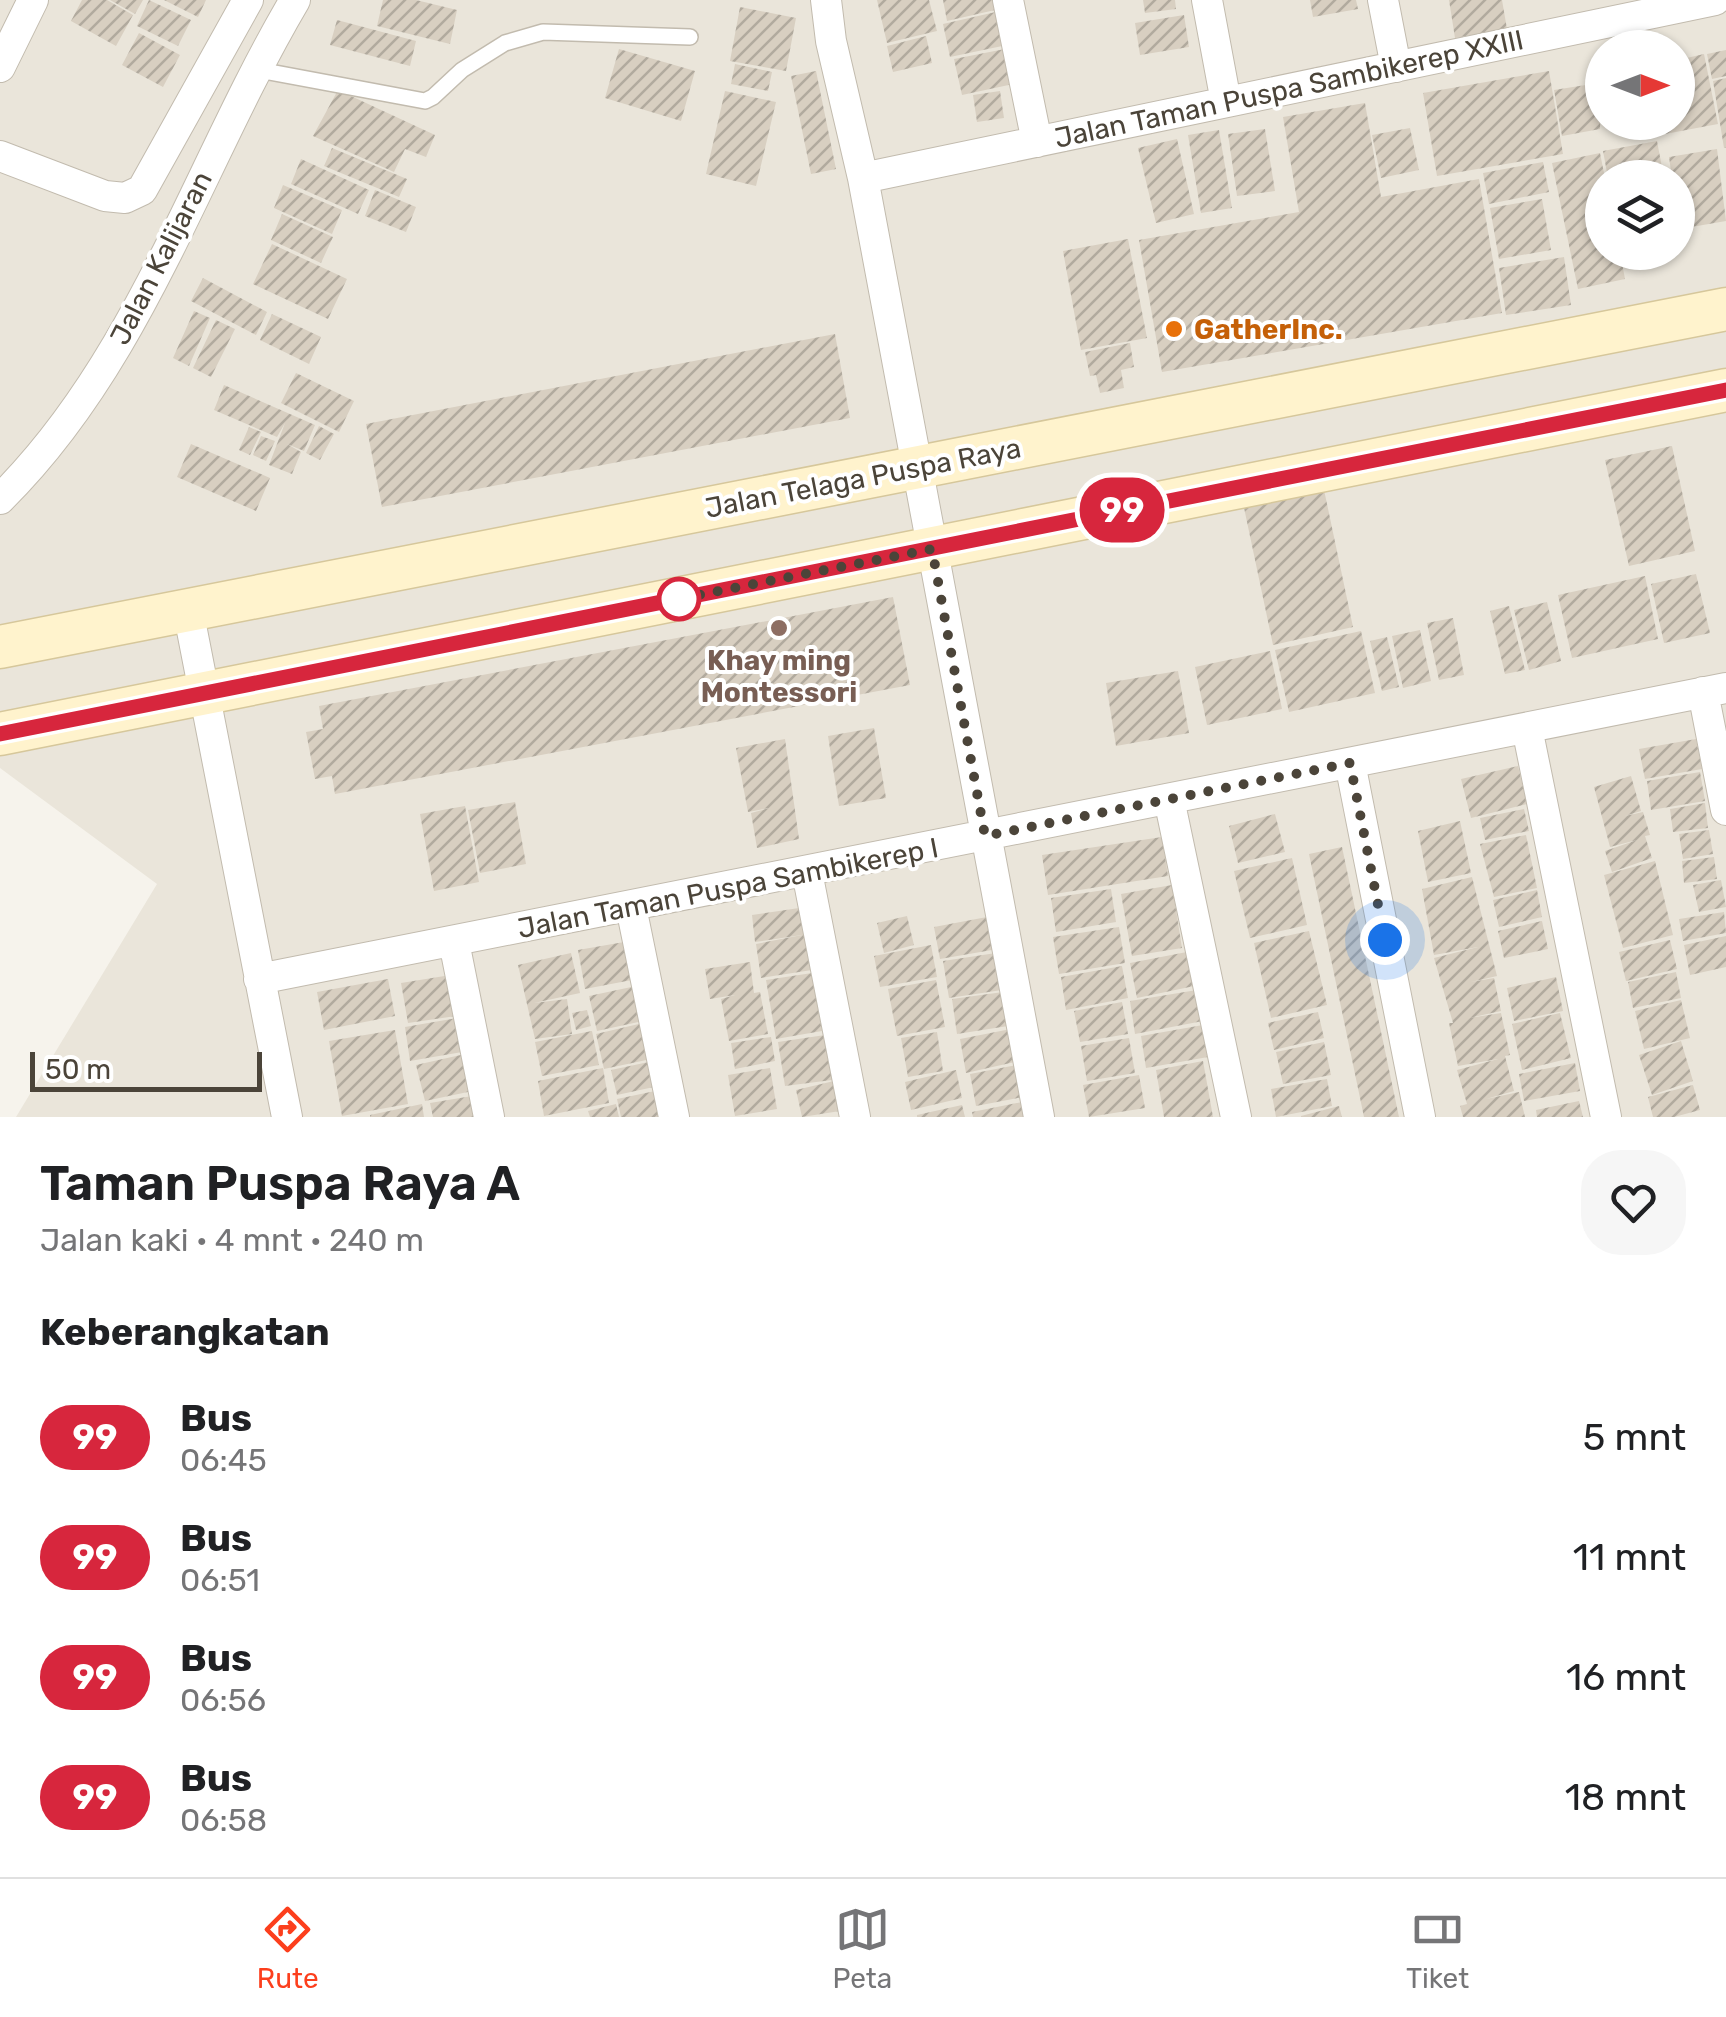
<!DOCTYPE html>
<html lang="id">
<head>
<meta charset="utf-8">
<style>
  :root { --surface:#fff; --page:#f6f6f6; --text:#202124; --muted:#757577; --line:#e0e0e0; --accent:#fc3f1d }
  body { margin:0; font-family:Rubik,sans-serif; background:var(--page); color:var(--text); height:100vh; display:flex; flex-direction:column; font-size:38px; white-space:nowrap }
  * { box-sizing:border-box; margin:0 }
  p { font-size:32px; color:var(--muted) }
  .icon { flex:none; width:55px; height:55px; fill:none; stroke:currentColor; stroke-width:2; stroke-linecap:round; stroke-linejoin:round }
  .map { position:relative; height:1117px; overflow:hidden }
  .panel { display:flex; flex-direction:column; background:var(--surface); flex:1 }
  .panel>* { flex:none }
  .badge { padding:0 20px; border-radius:32px; font-size:35px; line-height:65px }
  .needle { width:65px; rotate:90deg }
  .buttons { position:absolute; left:1585px; top:30px; display:grid; gap:20px }
  .buttons a { display:grid; place-items:center; width:110px; height:110px; border-radius:50%; background:var(--surface); box-shadow:0 2px 8px #0004; font-size:50px }
  .scale { position:absolute; left:30px; bottom:25px; width:232px; box-sizing:border-box; padding-left:10px; border:5px solid #4b4439; border-top:0; font-size:28px; line-height:35px; white-space:nowrap; color:#4b4439; -webkit-text-stroke:8px #fff; paint-order:stroke }
  .you { position:absolute; width:50px; height:50px; margin:-25px; border:8px solid #fff; border-radius:50%; background:#1a73e8; box-shadow:0 0 0 15px #1a73e833 }
  .map>.badge { position:absolute; translate:-50% -50%; box-shadow:0 0 0 5px #fff }
  h2 { padding:0 40px; font-size:38px; line-height:90px }
  .round { display:grid; place-items:center; flex:none; width:105px; height:105px; border-radius:40px; background:var(--page) }
  .overview { display:flex; align-items:center; justify-content:space-between; height:170px; padding:0 40px }
  h1 { font-size:48px; font-weight:600; line-height:75px }
  ul { padding:0; list-style:none }
  li { display:flex; align-items:center; gap:30px; height:120px; padding:0 40px }
  li div { flex:1 }
  li b { display:block; font-size:38px }
  li em { font-style:normal }
  li .badge { min-width:110px; font-weight:700; text-align:center }
  .tabs { display:flex; justify-content:space-around; align-items:center; height:140px; border-top:2px solid var(--line); background:var(--surface); font-size:28px; color:var(--muted) }
  .tabs a { display:grid; justify-items:center; gap:5px }
  .tabs .selected { color:var(--accent) }
  .map>svg:first-child { display:block }
</style>
</head>
<body>
<div class="map">
<svg width="1726" height="1117" viewBox="0 0 1726 1117">
  <defs>
    <pattern id="building-hatch" width="6" height="6" patternUnits="userSpaceOnUse" patternTransform="scale(2.5)"><rect width="6" height="6" fill="#d8cfc1"/><path d="M-1 1l2-2M0 6l6-6M5 7l2-2" fill="none" stroke="#b1aa9e"/></pattern>
  </defs>
  <rect width="100%" height="100%" fill="#f6f3ec"/>
  <path fill="#eae5da" fill-rule="evenodd" d="M0,0H1726V1117H16L157,884L0,768ZM1602,48H1678V122H1602ZM1602,178H1678V252H1602Z"/>
  <path fill="url(#building-hatch)" d="M82,0H107L133,15L116,46L71,21Z
    M110,0H143L135,14Z
    M149,0L191,20L178,46L137,26Z
    M164,0H206L198,17Z
    M383,0H416L457,10L450,44L377,26Z
    M877,0H929L937,31L887,43Z
    M943,0H993L995,10L947,21Z
    M1143,0H1175L1176,9L1145,13Z
    M1310,0H1356L1358,9L1313,17Z
    M1449,0H1502L1507,29L1455,38Z
    M740,7L796,18L786,71L730,61Z
    M1000,11L1007,45L950,57L943,24Z
    M1184,15L1189,47L1140,55L1135,23Z
    M337,20L416,41L410,66L330,45Z
    M139,33L180,55L163,87L122,65Z
    M926,36L932,63L893,72L887,46Z
    M1010,48L1018,83L962,95L954,59Z
    M619,49L695,71L681,121L605,98Z
    M1726,50V76L1712,79L1707,54Z
    M1704,54L1718,124L1665,134L1662,122H1678V60Z
    M735,64L772,72L768,91L731,84Z
    M816,71L836,169L811,174L791,76Z
    M1549,71L1563,154L1437,176L1423,93Z
    M1602,75L1600,129L1562,136L1554,90L1592,84L1596,99L1592,76Z
    M1726,78V148H1724L1713,81Z
    M338,90L435,135L426,157L405,149L394,172L313,136Z
    M725,91L776,102L756,186L706,174Z
    M1000,91L1004,118L977,122L973,95Z
    M1365,103L1381,197L1479,179L1502,313L1162,372L1139,240L1299,212L1283,117Z
    M1410,128L1419,170L1381,178L1372,135Z
    M1265,129L1275,191L1237,196L1228,134Z
    M1219,130L1232,208L1201,213L1188,135Z
    M1177,139L1194,214L1156,223L1138,148Z
    M1657,141L1664,178H1608L1603,151Z
    M332,148L407,179L399,197L324,166Z
    M1717,149L1726,221L1680,229L1678,178H1672L1669,157Z
    M1600,153L1605,178L1602,252H1620L1625,279L1578,289L1552,163Z
    M301,159L369,190L358,214L291,184Z
    M1543,162L1549,192L1489,204L1483,173Z
    M283,185L342,210L332,234L274,208Z
    M375,190L416,207L406,232L365,216Z
    M1542,199L1551,250L1499,259L1490,208Z
    M282,214L333,237L321,263L271,240Z
    M1128,239L1147,338L1081,350L1063,251Z
    M272,244L347,279L328,319L253,284Z
    M1564,257L1571,305L1506,315L1499,268Z
    M203,278L267,312L256,335L191,301Z
    M194,311L210,318L189,366L173,358Z
    M272,314L321,337L309,364L260,340Z
    M216,320L235,329L211,377L193,368Z
    M835,334L850,418L382,507L366,424Z
    M1130,343L1134,367L1121,370L1124,388L1100,393L1096,375L1090,376L1085,352Z
    M296,373L354,401L339,432L281,403Z
    M224,385L315,425L304,451L287,444L301,452L292,474L269,465L285,423L277,437L214,410Z
    M319,426L334,434L320,460L306,453Z
    M249,427L261,432L250,455L239,450Z
    M261,436L275,441L266,461L253,455Z
    M191,444L270,478L256,511L177,477Z
    M1672,446L1695,551L1629,566L1605,460Z
    M1323,485L1353,627L1273,645L1243,503Z
    M1696,574L1710,633L1664,643L1651,584Z
    M1645,576L1658,639L1572,658L1558,595Z
    M893,597L910,685L335,794L332,776L315,779L306,732L323,729L319,706Z
    M1547,602L1561,661L1529,670L1514,610Z
    M1509,606L1525,670L1505,674L1490,611Z
    M1453,618L1464,675L1439,680L1427,623Z
    M1420,630L1431,681L1403,688L1392,636Z
    M1361,631L1375,693L1289,712L1275,650Z
    M1387,637L1399,687L1382,691L1370,641Z
    M1270,651L1282,709L1207,725L1195,667Z
    M1178,671L1189,733L1116,746L1106,683Z
    M874,728L886,798L839,806L828,736Z
    M785,739L799,839L757,848L751,813L769,808L748,812L736,748Z
    M1696,739L1702,769L1645,779L1639,749Z
    M1518,766L1527,804L1471,818L1461,779Z
    M1700,772L1705,801L1651,810L1647,781Z
    M1631,776L1641,811L1625,816L1643,812L1650,835L1645,836L1652,858L1612,872L1605,851L1637,840L1610,847L1594,787Z
    M515,802L526,864L480,873L468,810Z
    M1705,803L1708,828L1673,832L1670,809Z
    M465,806L479,882L434,891L420,814Z
    M1524,809L1529,831L1485,840L1480,818Z
    M1275,814L1285,852L1238,863L1229,826Z
    M1460,821L1471,873L1428,882L1418,831Z
    M1709,830L1713,854L1683,859L1679,834Z
    M1526,835L1537,888L1494,897L1480,844Z
    M1162,837L1168,876L1048,895L1042,855Z
    M1342,847L1399,1117H1364L1309,854Z
    M1714,857L1717,879L1684,883L1682,861Z
    M1292,858L1307,925L1250,938L1234,871Z
    M1655,861L1673,935L1623,948L1604,875Z
    M1472,877L1497,976L1471,982L1494,978L1501,1011L1469,1018L1501,1013L1510,1055L1505,1056L1514,1091L1486,1099L1519,1092L1525,1117H1463L1460,1106L1467,1104L1457,1070L1498,1059L1458,1066L1449,1023H1453L1434,958L1478,947L1434,955L1422,889Z
    M1721,880L1726,907L1699,912L1693,885Z
    M1172,885L1182,948L1132,956L1121,894Z
    M1111,889L1116,922L1056,932L1051,898Z
    M1537,890L1542,917L1499,927L1493,900Z
    M806,907L812,970L761,978L756,944L802,935L755,942L752,915Z
    M1724,912L1726,933L1683,941L1679,919Z
    M907,916L914,945L884,953L877,923Z
    M987,917L992,950L940,959L934,927Z
    M1542,921L1548,949L1504,958L1498,931Z
    M1119,927L1125,963L1059,974L1053,937Z
    M1309,931L1327,1005L1271,1018L1254,943Z
    M1726,936V967L1690,975L1684,945Z
    M1670,940L1677,969L1626,981L1619,952Z
    M630,941L637,979L585,989L578,950Z
    M931,945L937,977L880,987L874,956Z
    M1192,951L1199,985L1137,998L1130,963Z
    M571,953L580,993L534,1003L567,999L572,1034L535,1039L518,965Z
    M996,953L1002,990L949,998L943,961Z
    M750,962L754,993L760,992L768,1034L729,1041L721,999L735,995L710,999L705,969Z
    M1122,966L1128,998L1066,1010L1061,977Z
    M1676,972L1681,998L1633,1008L1628,982Z
    M812,973L822,1031L776,1039L766,980Z
    M457,974L463,1015L408,1023L401,983Z
    M1556,977L1563,1011L1514,1021L1507,988Z
    M388,979L395,1016L324,1030L317,992Z
    M936,980L945,1027L897,1036L888,989Z
    M636,986L643,1021L597,1031L589,996Z
    M1197,990L1203,1021L1135,1034L1130,1001Z
    M1003,992L1008,1026L957,1034L952,999Z
    M1681,1000L1690,1038L1644,1049L1635,1011Z
    M1122,1002L1128,1034L1080,1042L1074,1011Z
    M587,1010L591,1026L576,1030L572,1013Z
    M1318,1012L1324,1038L1274,1050L1268,1023Z
    M1560,1013L1571,1058L1522,1070L1512,1024Z
    M463,1017L468,1051L410,1061L405,1027Z
    M643,1023L651,1059L604,1069L596,1034Z
    M1203,1025L1208,1057L1146,1068L1141,1036Z
    M1016,1028L1023,1060L966,1073L960,1039Z
    M395,1030L408,1104L342,1116L329,1041Z
    M592,1031L599,1065L542,1076L535,1042Z
    M937,1032L943,1071L908,1077L901,1038Z
    M825,1035L832,1080L785,1086L778,1042Z
    M771,1037L775,1061L735,1069L731,1043Z
    M1129,1038L1135,1073L1087,1081L1081,1046Z
    M1681,1041L1693,1081L1652,1095L1639,1055Z
    M1324,1042L1331,1075L1283,1084L1276,1052Z
    M474,1052L482,1089L425,1101L416,1065Z
    M658,1060L663,1085L617,1095L611,1070Z
    M1203,1061L1213,1117H1164L1156,1070Z
    M1027,1063L1033,1095L976,1106L970,1074Z
    M1575,1063L1580,1091L1524,1101L1519,1074Z
    M603,1068L609,1103L544,1116L538,1081Z
    M770,1068L777,1109L735,1116L728,1075Z
    M956,1070L962,1098L911,1110L905,1082Z
    M1139,1075L1145,1108L1089,1117L1083,1085Z
    M1327,1079L1332,1106L1276,1117L1271,1089Z
    M834,1081L840,1111L802,1117L796,1090Z
    M1693,1085L1700,1110L1674,1117H1653L1648,1097Z
    M660,1090L665,1117H621L617,1099Z
    M484,1094L488,1117H433L430,1103Z
    M1027,1101L1031,1117H973L972,1112Z
    M1579,1101L1583,1117H1537L1536,1110Z
    M422,1104L424,1117H370V1115Z
    M616,1104L619,1117H590L588,1111Z
    M962,1105L965,1117H917V1115Z
    M1339,1106L1342,1117H1301V1116Z"/>
  <g fill="none" stroke-linecap="round" stroke-linejoin="round">
    <defs>
      <path id="lane" d="M254,69L425,101L433,97L462,70L505,43L543,32L690,37"/>
      <path id="street" d="M826,0L831,41L863,178L1039,1117
        M1008,0L1037,142
        M1207,0L1226,102
        M1383,0L1396,67
        M0,67L33,0
        M0,156L105,196L125,198L142,190L248,0
        M863,178L1715,0
        M0,499C140,361 197,166 295,0
        M188,610L287,1117
        M1703,692L1726,810
        M1527,728L1606,1117
        M1350,763L1420,1117
        M1169,799L1236,1117
        M807,872L855,1117
        M631,907L674,1117
        M454,942L489,1117
        M259,979L1726,688"/>
      <path id="secondary" d="M0,647L1726,309
        M0,734L1726,390"/>
    </defs>
    <use href="#lane" stroke="#c2bbae" stroke-width="18"/>
    <use href="#street" stroke="#c2bbae" stroke-width="32"/>
    <use href="#secondary" stroke="#d6c79b" stroke-width="45"/>
    <use href="#lane" stroke="#fff" stroke-width="15"/>
    <use href="#street" stroke="#fff" stroke-width="30"/>
    <use href="#secondary" stroke="#fff3cd" stroke-width="42"/>
  </g>
  <g fill="none" stroke-linecap="round" stroke-linejoin="round">
    <defs>
      <path id="line" d="M0,734L1726,390"/>
    </defs>
    <use href="#line" stroke="#fff" stroke-width="22"/>
    <use href="#line" stroke="#d7263d" stroke-width="15"/>
    <path stroke="#4b4439" stroke-width="10" stroke-dasharray="0 18" d="M679,599L663,602L932,549L985,836L1350,763L1385,940"/>
  </g>
  <circle fill="#e8710a" stroke="#fff" stroke-width="4" cx="1174" cy="329" r="10"/>
  <circle fill="#fff" stroke="#d7263d" stroke-width="5" cx="679" cy="599" r="20"/>
  <circle fill="#8d6e63" stroke="#fff" stroke-width="4" cx="779" cy="628" r="10"/>
  <g text-anchor="middle" dominant-baseline="central" stroke-width="8" stroke-linejoin="round" paint-order="stroke">
    <g font-size="28" fill="#4b4439" stroke="#fff">
      <text transform="translate(1289 89) rotate(-12)">Jalan Taman Puspa Sambikerep XXIII</text>
      <text transform="translate(161 258) rotate(-63)">Jalan Kalijaran</text>
      <text transform="translate(863 478) rotate(-11)">Jalan Telaga Puspa Raya</text>
      <text transform="translate(728 888) rotate(-11)">Jalan Taman Puspa Sambikerep I</text>
    </g>
    <g font-size="28" font-weight="bold" fill="#c56008" stroke="#fff" text-anchor="start">
      <text x="1194" y="329">GatherInc.</text>
    </g>
    <g font-size="28" font-weight="bold" fill="#785e54" stroke="#fff">
      <text x="779" y="660">Khay ming<tspan x="779" dy="32">Montessori</tspan></text>
    </g>
  </g>
</svg>
<div class="buttons">
<a><svg class="needle" viewBox="-14 -14 28 28"><path d="M0-13l5 13h-10z" fill="#e53935"/><path d="M0 13l5-13h-10z" fill="#757577"/></svg></a>
<a><svg class="icon" aria-label="layers" viewBox="0 0 24 24"><path d="M12 4l9 5-9 5-9-5zM3 14l9 5 9-5"/></svg></a>
</div>
<div class="scale">50 m</div>
<div class="you" style="left:1385px;top:940px"></div>
<b class="badge" style="left:1122px;top:510px;background:#d7263d;color:#fff">99</b>
</div>
<section class="panel">
<div class="overview"><div><h1>Taman Puspa Raya A</h1><p>Jalan kaki · 4 mnt · 240 m</p></div><a class="round"><svg class="icon" aria-label="heart" viewBox="0 0 24 24"><path d="M12 20l-8-8c-3-5 5-10 8-4 3-6 11-1 8 4z"/></svg></a></div>
<h2>Keberangkatan</h2>
<ul>
<li><span class="badge" style="background:#d7263d;color:#fff">99</span><div><b>Bus</b><p>06:45</p></div><em>5 mnt</em></li>
<li><span class="badge" style="background:#d7263d;color:#fff">99</span><div><b>Bus</b><p>06:51</p></div><em>11 mnt</em></li>
<li><span class="badge" style="background:#d7263d;color:#fff">99</span><div><b>Bus</b><p>06:56</p></div><em>16 mnt</em></li>
<li><span class="badge" style="background:#d7263d;color:#fff">99</span><div><b>Bus</b><p>06:58</p></div><em>18 mnt</em></li>
</ul>
</section>
<nav class="tabs">
<a class="selected"><svg class="icon" aria-label="directions" viewBox="0 0 24 24"><path d="M12 3l9 9-9 9-9-9zM9 14v-3h6M13 9l2 2-2 2"/></svg>Rute</a>
<a><svg class="icon" aria-label="map" viewBox="0 0 24 24"><path d="M3 6l6-2 6 2 6-2v14l-6 2-6-2-6 2zM9 4v14M15 6v14"/></svg>Peta</a>
<a><svg class="icon" aria-label="tickets" viewBox="0 0 24 24"><path d="M3 7h18v10H3zM15 7v10"/></svg>Tiket</a>
</nav>
</body>
</html>
